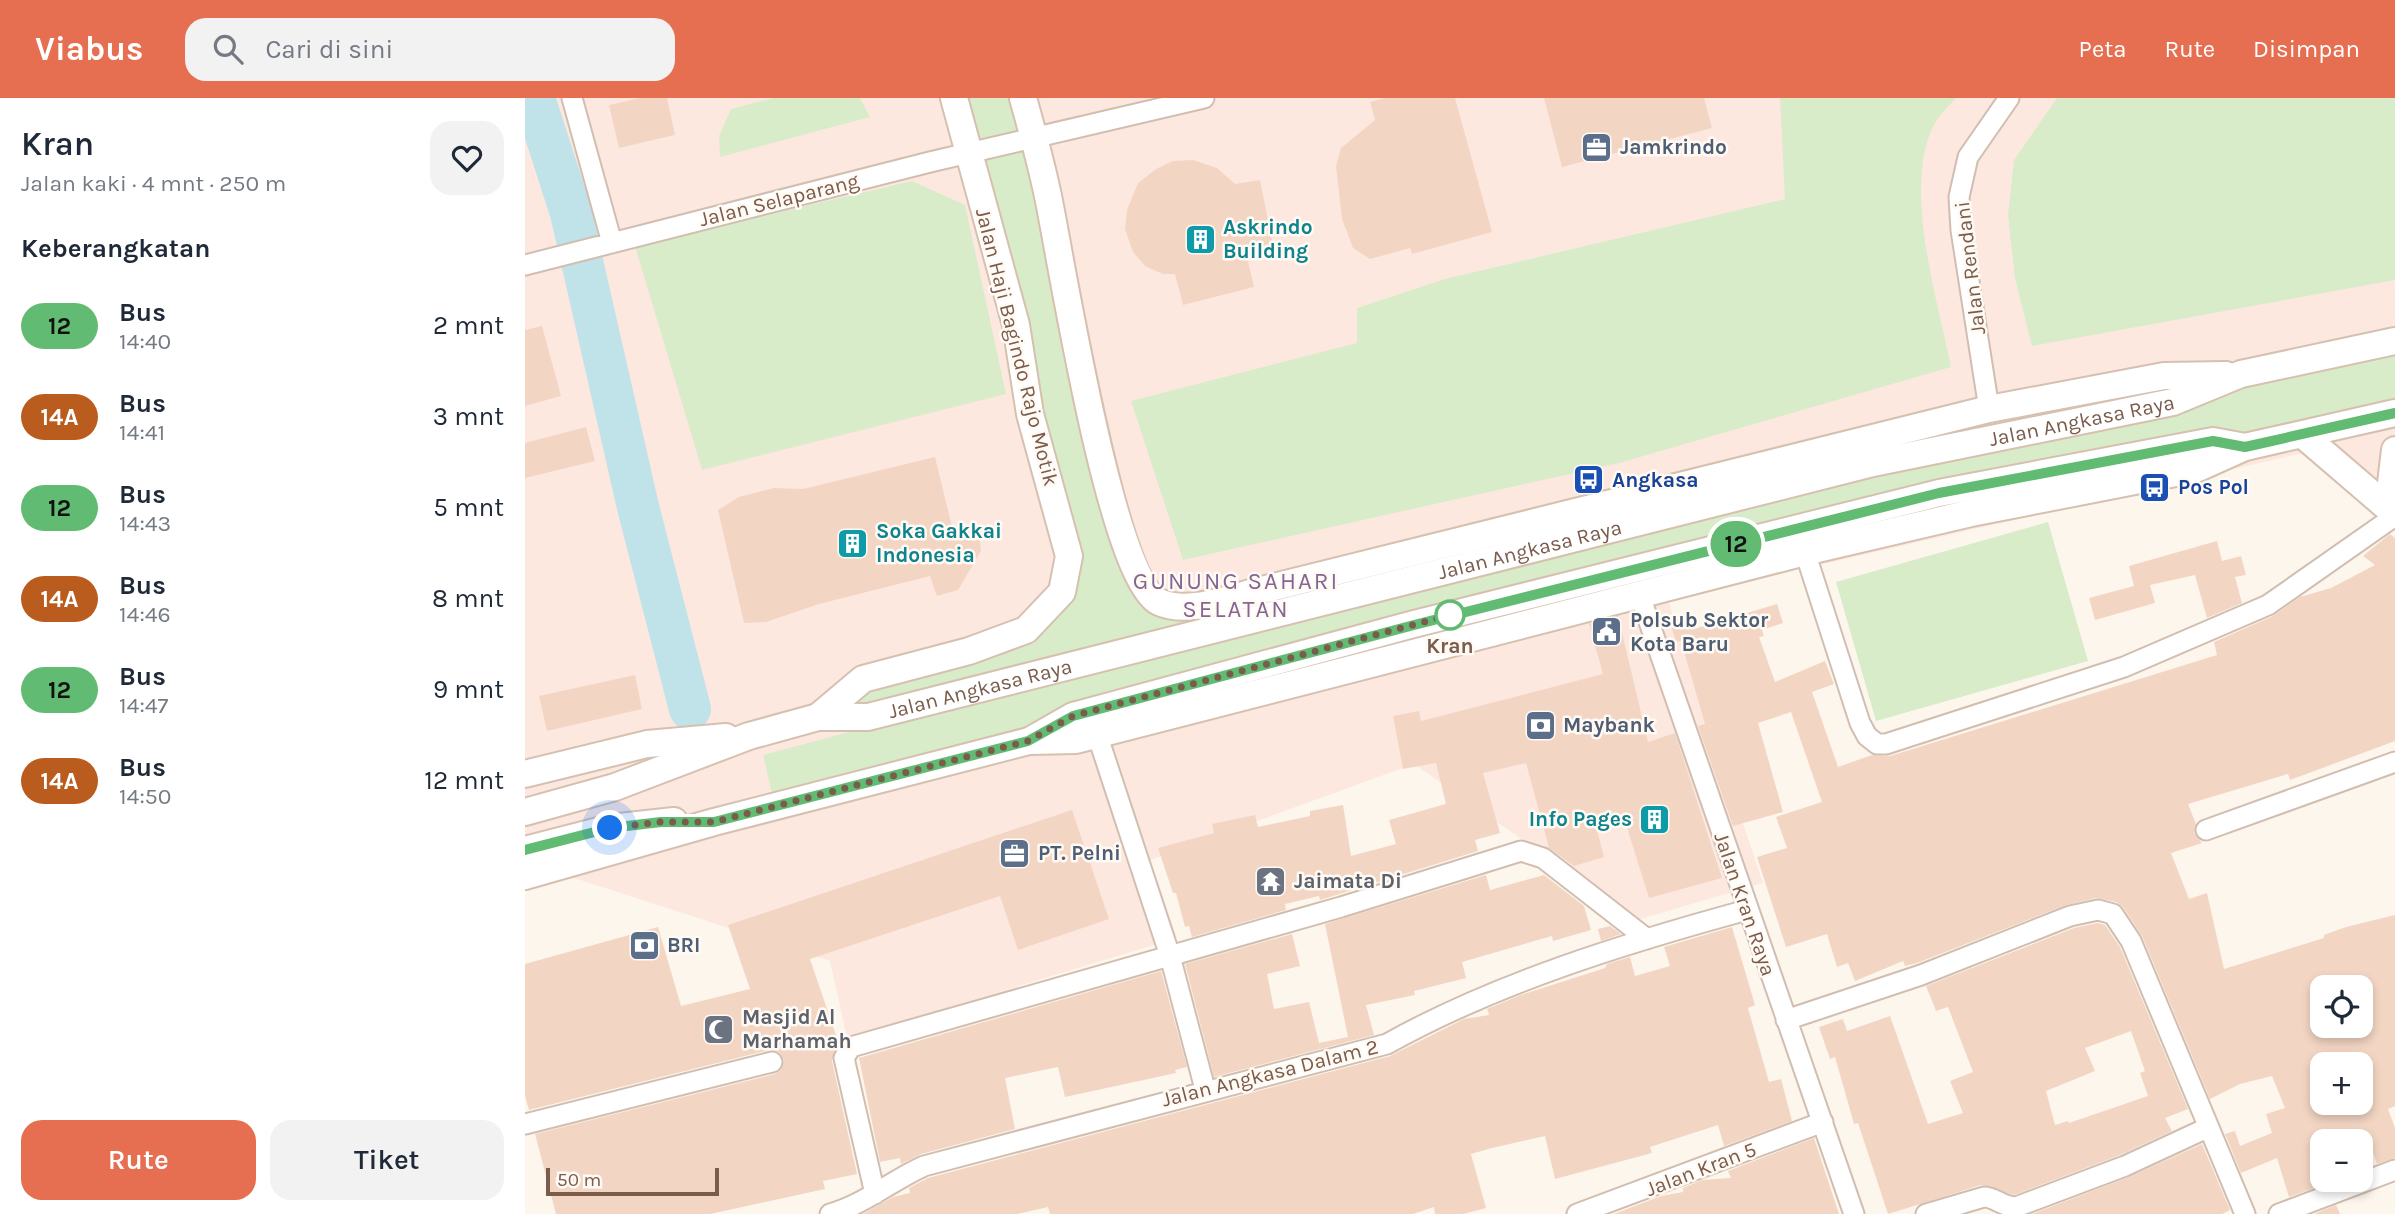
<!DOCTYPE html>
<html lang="id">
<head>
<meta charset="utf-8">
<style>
  :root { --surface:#fff; --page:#f2f2f3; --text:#1f2937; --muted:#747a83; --accent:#e76f51 }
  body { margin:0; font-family:Karla,sans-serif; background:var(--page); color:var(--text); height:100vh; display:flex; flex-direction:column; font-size:26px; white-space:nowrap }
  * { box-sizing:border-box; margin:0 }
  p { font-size:23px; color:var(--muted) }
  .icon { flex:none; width:38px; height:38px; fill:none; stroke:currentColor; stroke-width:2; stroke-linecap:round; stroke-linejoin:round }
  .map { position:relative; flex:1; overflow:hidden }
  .sheet { display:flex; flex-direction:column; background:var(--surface); width:525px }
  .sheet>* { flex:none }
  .badge { padding:0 14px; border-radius:23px; font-size:24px; line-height:46px }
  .buttons { position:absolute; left:1785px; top:877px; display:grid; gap:14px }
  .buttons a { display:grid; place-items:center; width:63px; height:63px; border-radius:14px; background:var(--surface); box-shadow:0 4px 10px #0003; font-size:35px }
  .scale { position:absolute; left:21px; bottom:18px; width:173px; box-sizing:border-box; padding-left:7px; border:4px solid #7a5c4d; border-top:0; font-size:19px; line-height:24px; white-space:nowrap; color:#7a5c4d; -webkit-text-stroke:5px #fffaf3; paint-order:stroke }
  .you { position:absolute; width:35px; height:35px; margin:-18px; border:5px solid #fff; border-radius:50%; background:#1a73e8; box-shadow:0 0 0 10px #1a73e833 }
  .map>.badge { position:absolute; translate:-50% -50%; box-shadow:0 0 0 4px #fff }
  h2 { padding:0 21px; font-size:26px; line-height:63px }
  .round { display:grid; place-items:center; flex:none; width:74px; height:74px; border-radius:21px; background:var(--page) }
  .headline { display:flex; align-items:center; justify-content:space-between; height:119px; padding:0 21px }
  h1 { font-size:33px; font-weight:600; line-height:52px }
  .cta { display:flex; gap:14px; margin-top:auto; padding:14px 21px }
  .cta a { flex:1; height:80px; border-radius:21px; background:var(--accent); color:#fff; font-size:28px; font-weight:600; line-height:80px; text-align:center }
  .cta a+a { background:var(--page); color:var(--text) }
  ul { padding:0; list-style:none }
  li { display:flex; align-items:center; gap:21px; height:91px; padding:0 21px }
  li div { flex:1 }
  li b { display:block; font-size:26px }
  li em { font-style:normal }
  li .badge { min-width:77px; font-weight:700; text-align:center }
  header { display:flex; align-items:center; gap:42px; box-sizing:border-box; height:98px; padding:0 35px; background:var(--accent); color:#fff }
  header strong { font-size:33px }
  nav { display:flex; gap:38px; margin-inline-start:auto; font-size:24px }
  .search { width:490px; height:63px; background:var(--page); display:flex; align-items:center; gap:18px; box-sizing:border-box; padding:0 24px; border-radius:21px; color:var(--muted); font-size:26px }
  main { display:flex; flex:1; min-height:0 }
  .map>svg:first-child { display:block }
</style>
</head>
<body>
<header>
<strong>Viabus</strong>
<div class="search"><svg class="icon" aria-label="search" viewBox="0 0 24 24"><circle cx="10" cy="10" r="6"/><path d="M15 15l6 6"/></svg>Cari di sini</div>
<nav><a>Peta</a><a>Rute</a><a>Disimpan</a></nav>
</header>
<main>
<section class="sheet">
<div class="headline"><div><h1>Kran</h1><p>Jalan kaki · 4 mnt · 250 m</p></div><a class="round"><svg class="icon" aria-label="heart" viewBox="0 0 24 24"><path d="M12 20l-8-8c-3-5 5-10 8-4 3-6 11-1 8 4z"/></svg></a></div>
<h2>Keberangkatan</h2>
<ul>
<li><span class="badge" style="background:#62bb72;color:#111">12</span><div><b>Bus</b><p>14:40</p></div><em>2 mnt</em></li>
<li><span class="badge" style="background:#ba5c1e;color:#fff">14A</span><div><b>Bus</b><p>14:41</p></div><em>3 mnt</em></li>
<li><span class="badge" style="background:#62bb72;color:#111">12</span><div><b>Bus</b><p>14:43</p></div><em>5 mnt</em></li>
<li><span class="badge" style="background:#ba5c1e;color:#fff">14A</span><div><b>Bus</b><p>14:46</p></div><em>8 mnt</em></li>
<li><span class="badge" style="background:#62bb72;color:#111">12</span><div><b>Bus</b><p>14:47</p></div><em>9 mnt</em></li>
<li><span class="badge" style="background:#ba5c1e;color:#fff">14A</span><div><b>Bus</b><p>14:50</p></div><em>12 mnt</em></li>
</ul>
<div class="cta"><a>Rute</a><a>Tiket</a></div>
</section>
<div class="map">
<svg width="1870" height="1116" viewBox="0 0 1870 1116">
  <rect width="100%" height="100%" fill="#fdf6ec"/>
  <path fill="#fde8e0" d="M0,0H1870V430L1778,355L1143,502L1238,785L1112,822L889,666L625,762L652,840L322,940L305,863L0,764Z"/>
  <path fill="#d8ecc9" d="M248,0H335L345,19L195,59L194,38L206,11Z
    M432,0H495L609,472L633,503L733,493L763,513L1870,243V314L1410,393L250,708L238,657L492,589L293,619L338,581L501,532L544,458Z
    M1255,0H1431C1424,8 1415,16 1410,25C1376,86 1413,203 1426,269L1094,365L658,462L606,303L832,245V210L920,181L1260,101Z
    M1532,0H1870V182L1507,248L1490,180L1483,117L1489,62Z
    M387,83L440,107L481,296L177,372L110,148Z
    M1523,424L1563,563L1351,623L1311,484Z"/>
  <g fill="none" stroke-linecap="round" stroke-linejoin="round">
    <path stroke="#bfe3e8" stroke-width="42" d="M9,0L46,115L113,409L165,611"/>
  </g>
  <path fill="#f3d5c3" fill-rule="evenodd" d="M115,0H142L150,37L94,50L84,7Z
    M860,0H930L967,134L887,156L885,150L845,161L828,150L817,121L811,68L816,50L850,22L845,4Z
    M1019,0H1179L1187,30L1037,69Z
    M668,62L692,70L710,86L735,82L749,152L722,159L729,189L658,207L650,176H638L620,168L608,154L600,131L602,112L613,85L631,71L648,63Z
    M17,228L36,298L0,308V232Z
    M61,329L70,363L0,380V345Z
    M410,359L429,437L454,432L456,453L433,492L412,498L405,478L294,506L241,524L219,525L193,412L214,399L249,390L278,391Z
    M1865,436L1870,440V643L1765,682L1763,676L1663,706L1671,726L1669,735L1677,745L1646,755L1664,801L1682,795L1699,871L1799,840V837L1821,829L1870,817V1008L1863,1011L1870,1030V1060L1852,1066L1844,1043H1797V1082L1802,1085L1764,1099L1752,1060L1716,1075L1700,1036L1710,1033L1715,1048L1747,1035L1741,1016L1760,1010L1747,978L1715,986L1685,1001L1617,838L1598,809L1591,804L1571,800L1541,807L1392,865L1380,868L1378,863L1330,883L1323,865L1312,869L1302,836L1261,849L1232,759L1262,750L1251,719L1297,704L1266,614L1233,625L1258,714L1208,728L1173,628L1180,626L1156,543L1151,544L1146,527L1166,521L1169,531L1252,506L1258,525L1237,532L1239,538L1234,539L1250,584L1300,563L1309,586L1287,594L1313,669L1347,657L1365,658L1692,557L1689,544L1748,518L1775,499L1806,490L1850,467L1838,458ZM1797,889H1836V928H1797ZM1797,966H1836V1004H1797Z
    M1692,443L1697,463L1716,458L1721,477L1710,479L1717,505L1682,520L1670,477L1625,487L1630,505L1570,522L1564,500L1609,488L1604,468Z
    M1093,518L1123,644L1150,635L1197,780L1124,800L1098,717L1070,725L1079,759L1049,768L1024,750L1001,665L958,675L975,735L950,742L953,753L795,802L794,798L760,806L761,812L667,839L664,828L660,829L651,795H648L633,750L689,735L687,726L730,717L733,729L785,718V713L818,707L826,758L871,746L864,722L921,706L911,665L878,671L868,618L894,613L896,623L1078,576L1064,526Z
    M110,577L117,611L22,633L14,598Z
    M547,712L584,821L493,852L475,798L285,861L314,946L307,963L332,1076L298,1083L300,1091L185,1116H31L10,1036L250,976L256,972L259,962L255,955L244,952L4,1012L0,998V866L133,829L156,908L225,891L203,827Z
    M961,777L965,792L1019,777L1059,808L1066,832L1028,843L1027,838L937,864L941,880L889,893L890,897L841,907L849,937L689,979L660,866L767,836L775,868L742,876L749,911L784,904L794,945L823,939L800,826Z
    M1573,825L1580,827L1595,849L1663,1011L1640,1020L1647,1033L1595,1057L1489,1097L1456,1087L1363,1116L1333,1025L1329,1026L1310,959L1305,961L1294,929L1318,921L1322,933L1365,918L1403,1026L1438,1015L1425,983L1448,974L1423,909L1411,913L1401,888L1549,830ZM1606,933L1620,973L1615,975L1623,998L1544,1025L1543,1023L1530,1027L1521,993L1570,973L1560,950Z
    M1085,828L1096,836L1076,843L1073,831Z
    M1207,829L1230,907L1223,910L1244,984L1256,981L1267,1023L1199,1048L1193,1027L1125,1049L1127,1055L1030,1081L1020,1038L967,1050L946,1056L961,1110L938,1116H910L909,1109L888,1116H525L523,1109L492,1116H338L368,1099L385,1095L384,1090L403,1080L865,958L939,921L964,917L962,911L996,897L1080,870L1082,866L1105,859L1110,878L1145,868L1139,849Z
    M636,873L662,969L650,972L651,975L540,999L533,969L480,980L490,1031L396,1056L376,1066L375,1060L355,1064L334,960Z
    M1289,1040L1314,1116H1089L1136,1098L1158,1094V1090L1177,1082L1206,1080L1203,1073Z
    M1677,1046L1705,1112L1697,1116H1507L1604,1079Z
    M1811,1107L1815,1116H1789Z"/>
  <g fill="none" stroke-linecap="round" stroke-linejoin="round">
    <defs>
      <path id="street" d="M47,0L87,145
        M0,167L405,64L679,0
        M1464,311L1436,132L1434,99L1443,59L1484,0
        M1280,454L1335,625L1342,638L1352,646H1361L1599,569L1743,507L1870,418
        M1114,495L1329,1116
        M572,636L645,858L680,991
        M1681,732L1870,664
        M1261,922L1396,877L1545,818L1573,812L1588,816L1606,843L1720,1116
        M0,1026L247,964
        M350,1096L319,960L326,949L816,809L996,753L1018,760L1122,841
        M305,1116C340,1106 366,1083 399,1068L862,946C971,885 1101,845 1222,812
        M1052,1116L1298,1024
        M1401,1116L1459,1099C1470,1099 1478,1109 1491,1109L1600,1068L1682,1030
        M1754,1116L1870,1072"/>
      <g id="secondary">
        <path d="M498,0C507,32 516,65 523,98C536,160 586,481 634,504C662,517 704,500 733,493L1464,311L1639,278L1701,277"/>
        <path d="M1778,337L1870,416"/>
        <path d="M1863,410L1870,352"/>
        <path d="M293,619L338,581L444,553L501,532L537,494L544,458L505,316L491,227L429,0"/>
        <path d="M506,642L548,618L889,526L1414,395L1688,343L1720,349"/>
        <path d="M0,676L122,646L201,639"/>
        <path id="s1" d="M0,714L90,689L224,638L293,619H343L1348,365L1648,304L1716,276L1870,243"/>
        <path d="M0,752L85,730L149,723"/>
        <path d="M0,778L189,724L504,643L551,642L1280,454L1446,415L1671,371L1720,349L1870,315"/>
      </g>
    </defs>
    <use href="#street" stroke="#d1beb0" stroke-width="23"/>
    <use href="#secondary" stroke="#d6c0b0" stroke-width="30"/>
    <use href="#street" stroke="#fff" stroke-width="19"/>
    <use href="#secondary" stroke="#fff" stroke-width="26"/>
  </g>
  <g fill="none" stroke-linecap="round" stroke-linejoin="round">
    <defs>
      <path id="line" d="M0,752L85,730L136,724H189L503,643L548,618L889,527L1414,395L1688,343L1720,349L1870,315"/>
    </defs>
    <use href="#line" stroke="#fff" stroke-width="16"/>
    <use href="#line" stroke="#62bb72" stroke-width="10"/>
    <path stroke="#7a5c4d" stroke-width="7" stroke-dasharray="0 12.6" d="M85,730L136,724H189L503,643L548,618L925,517"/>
  </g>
  <defs>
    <symbol id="office-square" viewBox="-11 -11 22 22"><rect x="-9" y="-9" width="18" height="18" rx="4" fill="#5c6f8a" stroke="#fffaf3"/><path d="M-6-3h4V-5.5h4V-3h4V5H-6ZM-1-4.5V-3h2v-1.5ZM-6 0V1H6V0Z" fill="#fff"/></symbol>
    <symbol id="building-square" viewBox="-11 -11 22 22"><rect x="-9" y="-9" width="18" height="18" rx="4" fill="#0f9aa8" stroke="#fffaf3"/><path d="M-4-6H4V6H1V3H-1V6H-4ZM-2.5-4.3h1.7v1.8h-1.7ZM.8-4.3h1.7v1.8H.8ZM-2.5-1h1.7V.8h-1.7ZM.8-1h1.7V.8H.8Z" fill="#fff"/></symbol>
    <symbol id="bus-square" viewBox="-11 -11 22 22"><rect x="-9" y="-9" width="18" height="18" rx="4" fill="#1a4fb4" stroke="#fffaf3"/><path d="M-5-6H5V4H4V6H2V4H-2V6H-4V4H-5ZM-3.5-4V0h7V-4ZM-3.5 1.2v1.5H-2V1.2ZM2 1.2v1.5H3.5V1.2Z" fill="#fff"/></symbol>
    <symbol id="civic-square" viewBox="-11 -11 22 22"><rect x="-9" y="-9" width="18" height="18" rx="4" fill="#5c6f8a" stroke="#fffaf3"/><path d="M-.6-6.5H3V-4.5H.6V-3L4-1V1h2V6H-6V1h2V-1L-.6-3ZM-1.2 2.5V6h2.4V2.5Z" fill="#fff"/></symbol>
    <symbol id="bank-square" viewBox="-11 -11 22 22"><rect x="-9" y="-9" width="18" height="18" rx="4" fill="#5c6f8a" stroke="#fffaf3"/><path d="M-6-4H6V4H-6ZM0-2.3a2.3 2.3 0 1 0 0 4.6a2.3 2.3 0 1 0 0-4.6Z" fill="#fff"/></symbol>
    <symbol id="temple-square" viewBox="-11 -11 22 22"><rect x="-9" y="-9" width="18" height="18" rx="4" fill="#6b7280" stroke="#fffaf3"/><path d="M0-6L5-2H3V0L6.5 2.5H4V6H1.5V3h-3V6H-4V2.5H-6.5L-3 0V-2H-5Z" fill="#fff"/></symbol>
    <symbol id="mosque-square" viewBox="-11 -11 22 22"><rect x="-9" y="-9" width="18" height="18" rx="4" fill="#6b7280" stroke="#fffaf3"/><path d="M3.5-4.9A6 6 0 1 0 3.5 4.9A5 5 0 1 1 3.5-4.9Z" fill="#fff"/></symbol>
  </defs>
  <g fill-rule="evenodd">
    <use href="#office-square" x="1054" y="32" width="35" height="35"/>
    <use href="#building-square" x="658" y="124" width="35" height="35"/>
    <use href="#bus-square" x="1046" y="364" width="35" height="35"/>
    <use href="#bus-square" x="1612" y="372" width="35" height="35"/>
    <use href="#building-square" x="310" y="428" width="35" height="35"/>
    <use href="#civic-square" x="1064" y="516" width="35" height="35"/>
    <use href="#bank-square" x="998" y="610" width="35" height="35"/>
    <use href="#building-square" x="1112" y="704" width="35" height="35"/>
    <use href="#office-square" x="472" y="738" width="35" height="35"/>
    <use href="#temple-square" x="728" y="766" width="35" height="35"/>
    <use href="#bank-square" x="102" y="830" width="35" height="35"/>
    <use href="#mosque-square" x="176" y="914" width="35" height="35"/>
  </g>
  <circle fill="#fff" stroke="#62bb72" stroke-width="3.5" cx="925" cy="517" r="14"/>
  <g text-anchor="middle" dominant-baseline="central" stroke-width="5" stroke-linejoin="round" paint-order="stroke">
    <g font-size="21" font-weight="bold" fill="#4e5e75" stroke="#fffaf3" text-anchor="start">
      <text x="1095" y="49">Jamkrindo</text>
      <text x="1105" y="522">Polsub Sektor<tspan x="1105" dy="24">Kota Baru</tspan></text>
      <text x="1038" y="627">Maybank</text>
      <text x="513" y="755">PT. Pelni</text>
      <text x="142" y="847">BRI</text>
    </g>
    <g font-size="21" fill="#7a5c4d" stroke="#fffaf3">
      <text transform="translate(254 102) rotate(-14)">Jalan Selaparang</text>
      <text transform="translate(1445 170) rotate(-97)">Jalan Rendani</text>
      <text transform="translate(492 249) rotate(76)">Jalan Haji Bagindo Rajo Motik</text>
      <text stroke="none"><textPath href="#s1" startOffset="1608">Jalan Angkasa Raya</textPath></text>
      <text stroke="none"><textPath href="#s1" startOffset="1041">Jalan Angkasa Raya</textPath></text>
      <text stroke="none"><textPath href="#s1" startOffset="474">Jalan Angkasa Raya</textPath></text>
      <text transform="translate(1220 806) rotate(71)">Jalan Kran Raya</text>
      <text transform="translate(745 975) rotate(-14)">Jalan Angkasa Dalam 2</text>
      <text transform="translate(1176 1071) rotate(-21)">Jalan Kran 5</text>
    </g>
    <g font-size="21" font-weight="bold" fill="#0d838f" stroke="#fffaf3" text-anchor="start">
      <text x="698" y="129">Askrindo<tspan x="698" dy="24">Building</tspan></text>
      <text x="351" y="433">Soka Gakkai<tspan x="351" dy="24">Indonesia</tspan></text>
      <text x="1107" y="721" text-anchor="end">Info Pages</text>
    </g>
    <g font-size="21" font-weight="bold" fill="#164399" stroke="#fffaf3" text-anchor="start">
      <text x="1087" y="382">Angkasa</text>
      <text x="1653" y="389">Pos Pol</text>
    </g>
    <g font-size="21" font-weight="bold" fill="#7a5c4d" stroke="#fffaf3">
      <text x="925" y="548">Kran</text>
    </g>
    <g font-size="21" font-weight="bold" fill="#5b616d" stroke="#fffaf3" text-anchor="start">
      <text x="769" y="783">Jaimata Di</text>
      <text x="217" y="919">Masjid Al<tspan x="217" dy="24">Marhamah</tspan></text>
    </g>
    <g font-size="24" letter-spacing="2" fill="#846695" stroke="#fffaf3">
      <text x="711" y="483">GUNUNG SAHARI<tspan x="711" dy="28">SELATAN</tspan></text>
    </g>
  </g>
</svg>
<div class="buttons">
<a><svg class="icon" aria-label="locate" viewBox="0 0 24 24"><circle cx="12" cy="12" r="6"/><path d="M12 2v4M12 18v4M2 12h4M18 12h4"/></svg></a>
<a>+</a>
<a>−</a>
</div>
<div class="scale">50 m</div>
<div class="you" style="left:85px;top:730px"></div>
<b class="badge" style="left:1211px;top:446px;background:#62bb72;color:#111">12</b>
</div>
</main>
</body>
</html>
